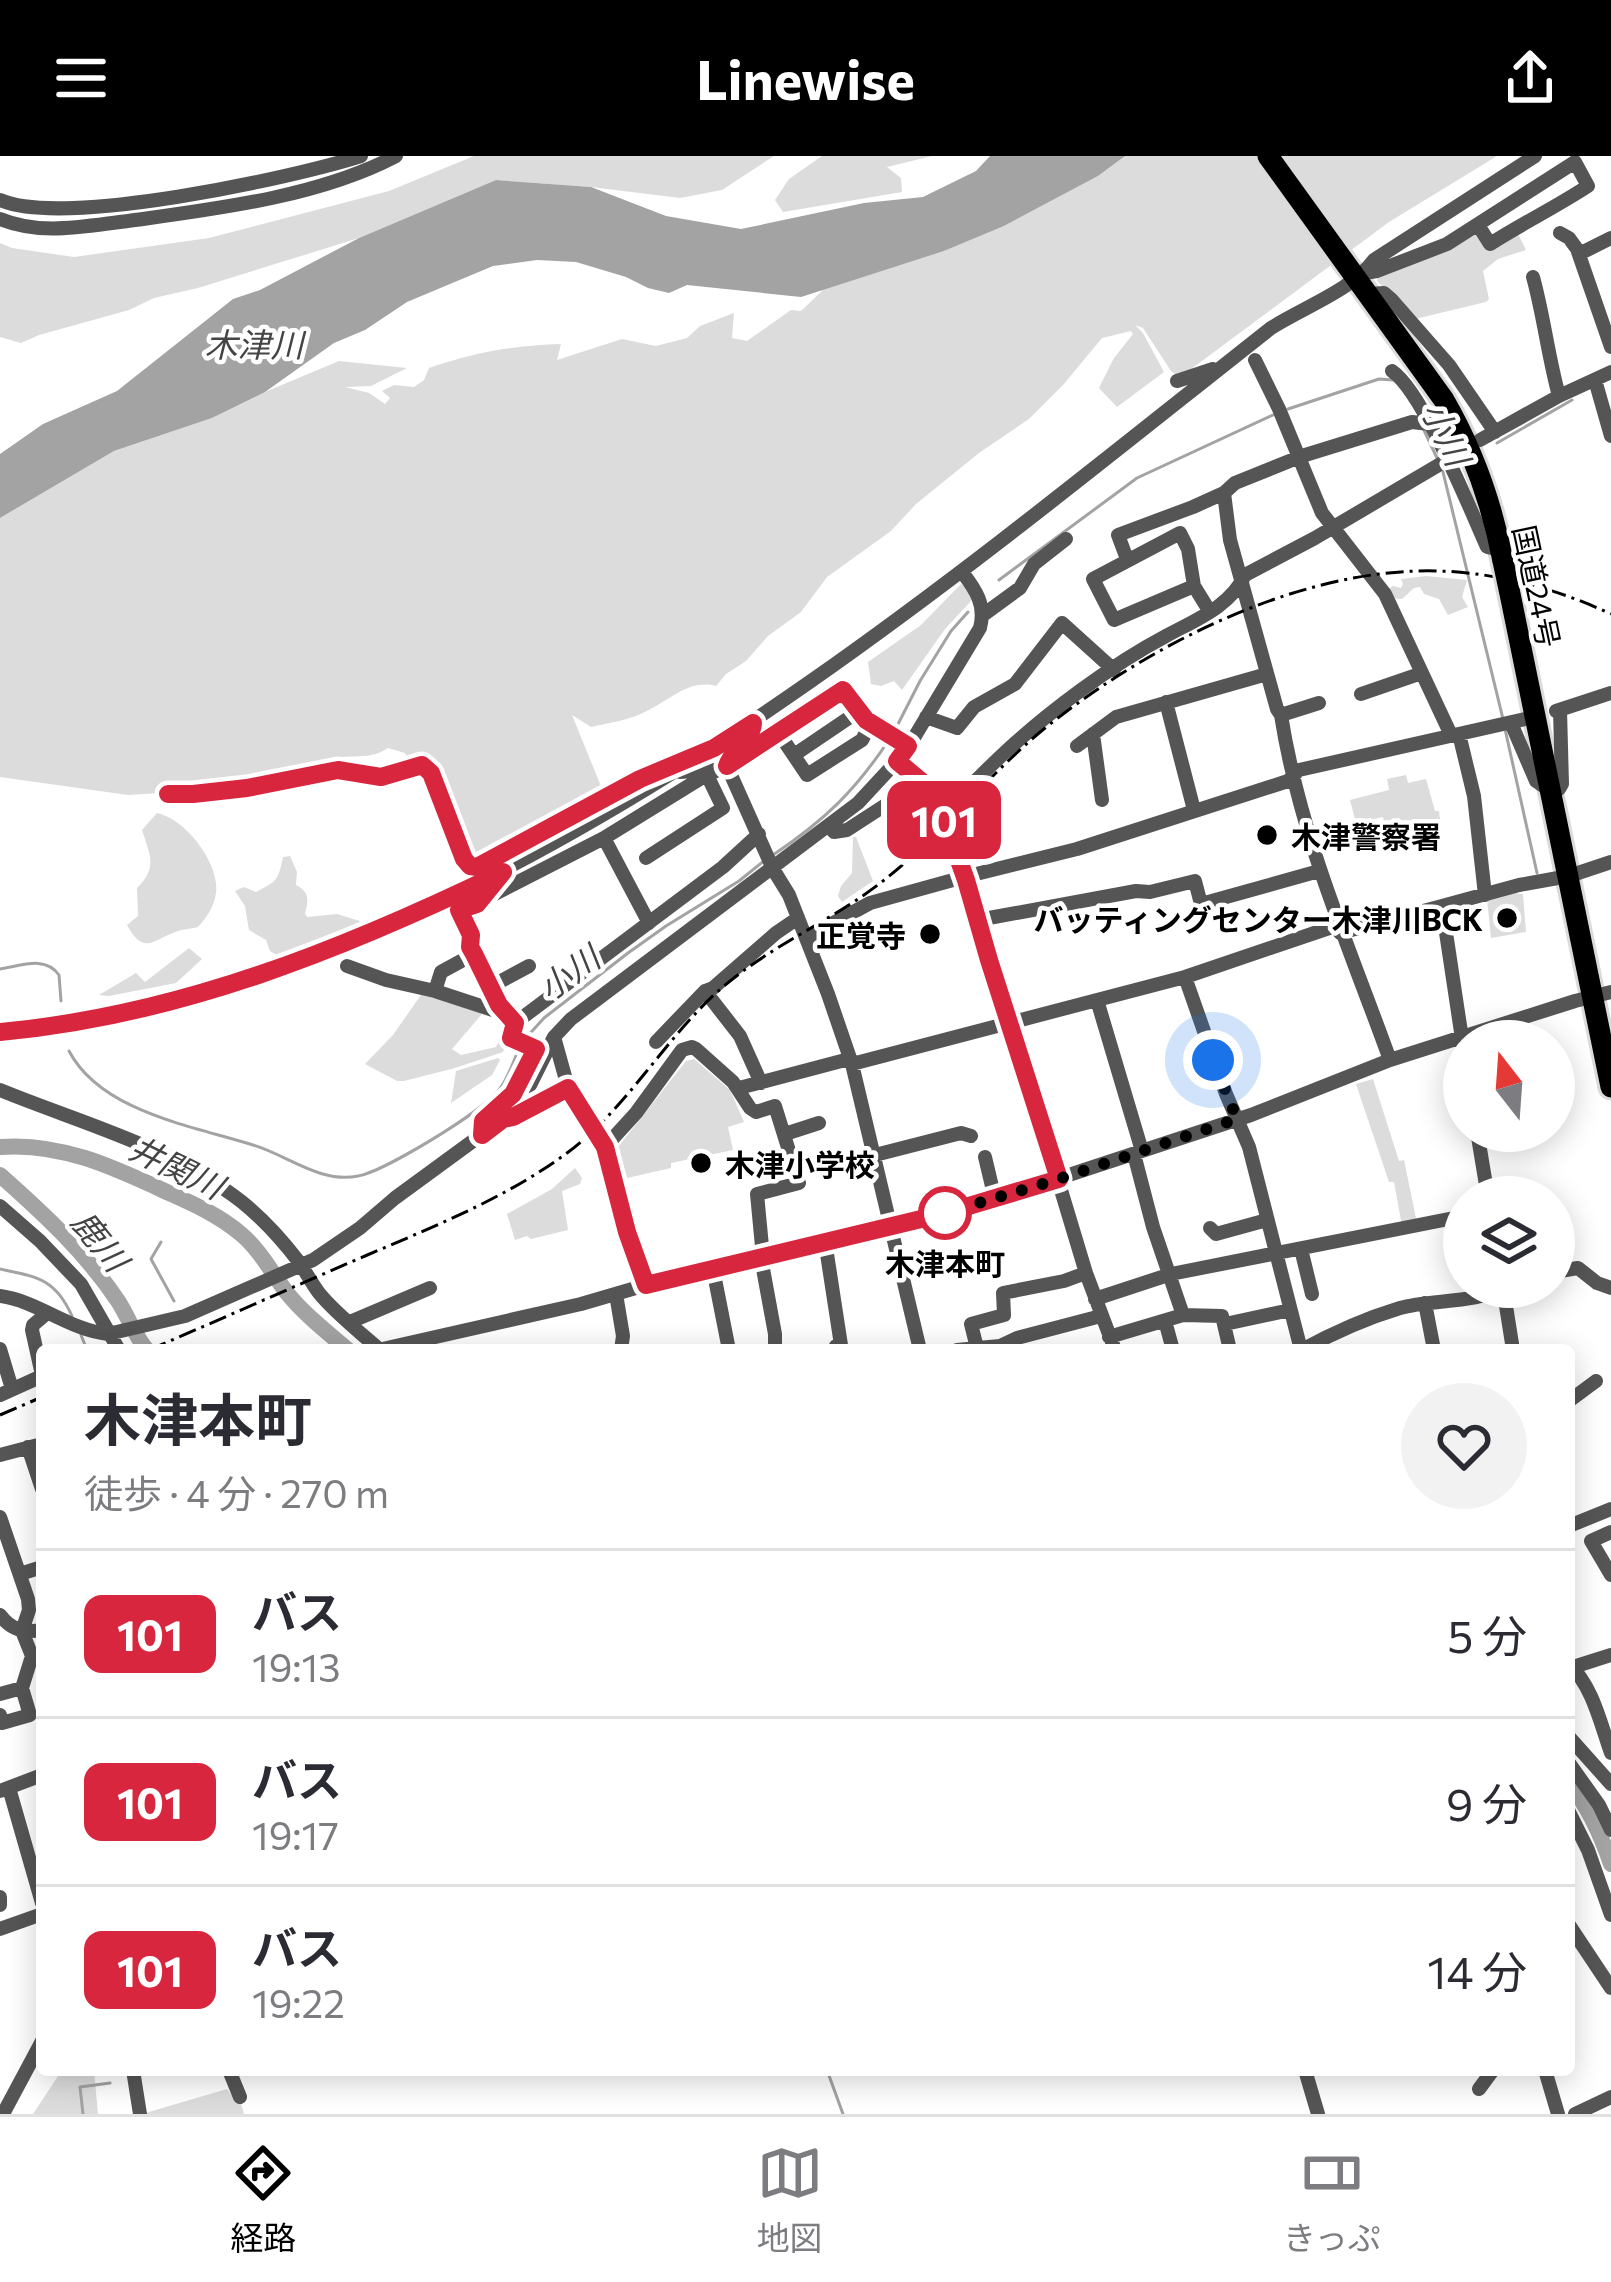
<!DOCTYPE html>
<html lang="ja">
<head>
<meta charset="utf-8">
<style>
  :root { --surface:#fff; --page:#f2f2f3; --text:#2b2b33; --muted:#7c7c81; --line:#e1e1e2; --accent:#000 }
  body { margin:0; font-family:Commissioner,"Noto Sans JP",sans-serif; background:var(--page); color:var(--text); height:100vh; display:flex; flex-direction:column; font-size:45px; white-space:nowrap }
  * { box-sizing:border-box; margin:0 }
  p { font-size:39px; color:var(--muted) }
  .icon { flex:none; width:66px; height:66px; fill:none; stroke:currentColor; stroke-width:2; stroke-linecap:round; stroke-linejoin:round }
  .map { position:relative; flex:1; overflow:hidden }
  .sheet { position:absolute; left:36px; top:1188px; width:1539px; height:732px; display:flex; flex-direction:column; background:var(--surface); border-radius:12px; box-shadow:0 6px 30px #0003 }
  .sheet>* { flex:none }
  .badge { padding:0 24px; border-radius:18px; font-size:42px; line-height:78px }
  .needle { width:78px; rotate:343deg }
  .tools { position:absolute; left:1443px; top:864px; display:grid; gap:24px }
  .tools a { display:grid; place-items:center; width:132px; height:132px; border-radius:50%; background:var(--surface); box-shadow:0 6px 30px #0003; font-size:60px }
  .you { position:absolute; width:60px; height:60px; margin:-30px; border:9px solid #fff; border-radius:50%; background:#1a73e8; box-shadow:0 0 0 18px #1a73e833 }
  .map>.badge { position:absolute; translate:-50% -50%; box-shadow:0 0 0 6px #fff }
  .round { display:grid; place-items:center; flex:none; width:126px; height:126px; border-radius:63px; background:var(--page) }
  .overview { display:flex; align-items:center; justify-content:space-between; height:204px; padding:0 48px }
  h1 { font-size:57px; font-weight:700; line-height:90px }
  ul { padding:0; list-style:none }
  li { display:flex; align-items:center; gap:36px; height:168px; padding:0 48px; border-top:3px solid var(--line) }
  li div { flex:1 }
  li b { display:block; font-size:45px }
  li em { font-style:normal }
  li .badge { min-width:132px; font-weight:700; text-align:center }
  header { display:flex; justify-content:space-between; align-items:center; height:156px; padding:0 48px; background:var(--accent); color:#fff; font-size:54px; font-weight:700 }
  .tabs { display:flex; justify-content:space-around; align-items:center; height:168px; border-top:3px solid var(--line); background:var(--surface); font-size:33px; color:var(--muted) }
  .tabs a { display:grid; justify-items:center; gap:6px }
  .tabs .current { color:var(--accent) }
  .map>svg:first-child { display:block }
</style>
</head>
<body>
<header><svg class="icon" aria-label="menu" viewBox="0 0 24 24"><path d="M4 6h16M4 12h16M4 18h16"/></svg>Linewise<svg class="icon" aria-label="share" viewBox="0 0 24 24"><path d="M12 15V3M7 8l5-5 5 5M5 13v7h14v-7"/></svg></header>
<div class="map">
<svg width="1611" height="1958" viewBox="0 0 1611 1958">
  <rect width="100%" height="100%" fill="#fff"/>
  <path fill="#dcdcdc" d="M474,0H774L722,34L680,42L591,31L496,24L359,82L198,132L154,142L129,154L39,179L21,187L0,181V87L12,92L74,101L209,82L389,35Z
    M822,0H932L887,11L901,22L902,36L783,56L775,44L789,23Z
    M1125,0H1497L1389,66L1183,219H1176L1171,215L1143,172L1135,169L1143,177L1164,216L1117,251L1099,232L1114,202L1133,178L1131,175L1102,182L1063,229L1029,263L979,297L916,348L891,375L827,421L801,456L768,480L746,505L726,518L716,530C689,523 670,544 647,555C630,564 609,567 591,571L572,559L605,640L468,718L426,603L410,607L405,597L388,592C366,607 343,595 319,606V615L224,633L128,639L0,621V362L114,295L212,262L265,236L339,205L407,212L371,230L345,231L369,237L385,248L390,242L382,235L394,229L414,231L424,224L429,212C473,197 514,189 561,188L557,204L622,183L656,190L687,182L700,170L734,157L732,182L747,185L791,154L801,155L824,133L944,95L1004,70L1098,20Z
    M1516,74L1526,94L1498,103L1483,115L1489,143L1486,146L1415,163L1377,125L1378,119L1478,75L1490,91Z
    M1426,420L1467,424L1462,441L1468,451L1448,459L1439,443L1424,438L1420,431L1414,432L1402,443L1392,442L1388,433L1393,430L1401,432L1403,428L1401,423Z
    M961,428L968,434L972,444L945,473L902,534L894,525L881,530L871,528L868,506L921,469Z
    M1406,619L1408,627L1426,623L1435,655H1439L1441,671L1387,680L1383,661L1356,667L1350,644L1389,634L1387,623Z
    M157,657C186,663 220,708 216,737C214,751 207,761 198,771C194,772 181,774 178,775C152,784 144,800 127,769L138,760L137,732C158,711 150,700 142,674Z
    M853,681H856L873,725L842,746L838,740L841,730L852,717Z
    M290,700L297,716L296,729C309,735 309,744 305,757L307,761L337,758L363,766L277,799L270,795L266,784L249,774L245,750L235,735L244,731L256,736C277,725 278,725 283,701Z
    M1514,737L1523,738L1526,776L1491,782L1487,743Z
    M189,792L202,803L176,827L109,840L99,839L136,817L145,826Z
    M423,836L482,858L452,893L461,899L496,891L500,883L507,884L503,896L455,912L404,925H397L365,908L393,879Z
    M498,902L500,904L492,919L451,947L456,915Z
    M694,903L730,934L744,966L728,971L733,994L671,1007V1012L627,1022L618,991L686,905Z
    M1373,923L1399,1005L1404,1004L1417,1067L1402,1070L1394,1026H1389L1356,928Z
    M575,1012L582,1022L580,1028L562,1035L568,1074L531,1083L527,1080L515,1084L507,1058L552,1033Z
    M62,1914H94L98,1958H33Z
    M227,1933L234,1942L239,1941L244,1958H142Z"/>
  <path fill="#a3a3a3" d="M990,0H1125L1098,20L1004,70L944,95L801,141L687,129L669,137L648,132L626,121L576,106L537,104L493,110L407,146L365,174L334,187L265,236L212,262L114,295L0,362V298L43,268L117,235L233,143L260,134L359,82L496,24L591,31L666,60L741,73L864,47L923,41L976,15Z"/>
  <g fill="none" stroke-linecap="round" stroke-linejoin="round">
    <path stroke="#a3a3a3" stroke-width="3" d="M1288,253L1379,223L1393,224
      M1423,272L1437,302
      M1497,287L1572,244
      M1443,316L1503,563
      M999,424L1137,322L1273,259
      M1505,573L1537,717
      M894,576L920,525L951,475L968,456
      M773,699C825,664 854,636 889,584
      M0,813C21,810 45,799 59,819L61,845
      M524,884L544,862L628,797L666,770L739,725L765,704
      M69,895C101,956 193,970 253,989C287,999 321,1028 358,1020C385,1015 482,956 499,934C508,923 513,906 519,893
      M161,1086L151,1103L174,1145
      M0,1113C37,1121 55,1122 72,1160
      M81,1179L87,1194
      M192,1193V1194
      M827,1914L843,1958
      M83,1958L80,1931L110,1927"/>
    <path stroke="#a3a3a3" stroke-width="16" d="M0,991C61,986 115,1012 169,1037C194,1048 220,1060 241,1078C260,1094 272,1117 287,1137C305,1159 327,1176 348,1194
      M0,1019C43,1057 86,1097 118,1145C129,1162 134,1179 147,1194
      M1569,1626C1589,1652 1601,1678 1611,1708"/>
    <defs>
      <path id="highway" d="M1268,0L1444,244C1473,294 1492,348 1503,405
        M1509,433L1611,931"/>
    </defs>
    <use href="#highway" stroke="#dbdbdb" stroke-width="27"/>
    <path stroke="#555" stroke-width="14" d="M0,44C62,72 292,22 361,0
      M0,63C41,80 85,70 128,65C215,53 318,41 396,0
      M1560,77L1569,82L1577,93L1611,191
      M1579,98L1611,82
      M1365,117L1377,115L1447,88L1575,6L1588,30C1556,51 1523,67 1490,88L1478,69
      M1533,121C1544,161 1548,200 1559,240
      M1369,138L1384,137L1392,144L1449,209L1495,276
      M1255,204L1279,253L1322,357L1385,438L1451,579
      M1392,215C1423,236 1470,353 1487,391L1501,394
      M1595,224L1611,280
      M1177,225L1213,213
      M1480,284L1559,240L1611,216
      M1224,337L1230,384L1277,553L1281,559C1300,680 1349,790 1390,904
      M1127,403L1118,379L1193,351L1224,337L1235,327L1302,300L1412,266L1429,268
      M1194,430L1188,393L1180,377L1093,423L1114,464L1194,430L1210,456
      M983,459L1020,432L1034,408L1066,383
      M1361,538L1422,517
      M1166,546L1194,654
      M1556,555L1611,537
      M1281,559L1319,547
      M926,561L957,572L974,551L1015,528L1062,467L1114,514
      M1511,567L1536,625L1552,636L1559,633L1562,628L1560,554
      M778,576L807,619L862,584L871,567
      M1093,578L1102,644
      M1459,578L1474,640L1485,739
      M1077,590L1116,561L1267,518
      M794,599L859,555
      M728,605L751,579L753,567
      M897,605L921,626L942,651H948C967,634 983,617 1001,600C1047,557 1111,509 1166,480C1195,464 1230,451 1245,419L1315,382L1459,297
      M680,616C696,616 711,606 727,610L773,713L789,739L828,838L852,908L920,1194
      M168,638H193L247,631L337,615L381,621L422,609L431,617L464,703L470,710L477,711L640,623L681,604
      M944,651L943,660L964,721L1077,693L1288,625L1299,614L1525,563
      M829,670L834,676L847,674L921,626
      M604,682L649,767
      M646,702L723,652L707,619
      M479,744L477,747L459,755L471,779L470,791L474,798L505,858
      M477,747L604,682L703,621L727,610L843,534L867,564L908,590
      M1442,750L1519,729L1569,720L1611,706
      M978,764L1136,735L1150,736L1195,725L1201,748L1319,715
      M1340,777L1442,750L1464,896
      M806,782L870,747L964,721L1009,869
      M347,810L386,824L435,835L505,858L515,867
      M1185,821L1226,938L1249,991L1301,1194
      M490,831L529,810
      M435,835L441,816L474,798
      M705,835L740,880L761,927
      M1097,844L1142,995
      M1011,868L1086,1117L1115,1194
      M0,876C143,862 279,819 409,760C729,614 997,388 1271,172C1304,151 1352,134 1374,104L1535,0
      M554,881L571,942L605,991L627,1076L646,1129
      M656,886L705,835L713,832L776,777L798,762
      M852,908L1185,821L1338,769
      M739,932L849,903
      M0,934C83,968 170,990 242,1046C263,1063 283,1085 299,1106C306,1116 312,1128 319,1137C336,1158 360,1176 380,1194
      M508,962L568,932
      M1477,975L1488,1041
      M785,978L819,967
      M482,979L483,965C510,944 523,924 536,893L511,882L515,867L723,711L759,678
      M605,991L636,957L682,894L692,891L696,893L733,926L750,952L756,956L775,950L799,1027L757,1038L763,1101
      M1134,998L1153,1071L1183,1159L1222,1160L1230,1194
      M875,999L961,977L971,980
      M985,1001L995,1043
      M0,1050L40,1085L81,1128L119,1194
      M1210,1072L1216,1078L1267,1064
      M825,1085L841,1189L836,1190L837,1194
      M1301,1093L1312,1138
      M761,1102L775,1178V1194
      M713,1113L729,1194
      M1554,1116L1578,1112L1597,1127L1611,1132
      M1503,1131L1513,1194
      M616,1138L623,1180L621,1194
      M0,1140C38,1145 69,1174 108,1178L185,1160L313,1104L360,1072L395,1042L503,963L530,929L554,881L571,863L858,647L897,605L915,580L980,472C986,449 976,434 962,416
      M1095,1143L1171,1118L1464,1060
      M1425,1147L1434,1194
      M1165,1165L1173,1194
      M350,1166L430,1132
      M1225,1168L1290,1154
      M1109,1181L1183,1159
      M977,1192L971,1168L1004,1159L1003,1137L1064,1125L1086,1117
      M0,1193L12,1233
      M378,1194L581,1148L646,1129L990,1045L1251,959L1390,904L1575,845L1611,836
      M957,1194L1000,1190L1017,1182L1101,1160
      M1302,1194C1331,1178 1367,1162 1400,1152C1430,1143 1478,1148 1503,1131
      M42,1219L32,1174L33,1169L46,1158
      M0,1239L42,1220
      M1569,1245L1596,1225
      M28,1291L42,1333
      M0,1299L42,1288
      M0,1361L28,1443L29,1454L22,1475L32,1500L22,1532L30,1559L2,1567L0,1559
      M1569,1370L1611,1353
      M1611,1376L1591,1385L1611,1419
      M20,1418L42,1411
      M0,1459C11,1474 24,1477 42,1474
      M1569,1508C1593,1531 1600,1566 1611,1597
      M1570,1512L1611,1499
      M0,1538L22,1532
      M1569,1581L1611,1628
      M1569,1607L1599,1649L1611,1674
      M9,1632L42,1747
      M0,1635L42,1619
      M1569,1656L1588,1694L1611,1759
      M0,1741V1749
      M1569,1769L1611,1832
      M0,1773L42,1758
      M133,1914L140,1958
      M229,1914L240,1941
      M1305,1914L1318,1958
      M1545,1914L1558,1958
      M1479,1933L1493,1914
      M3,1958L42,1885
      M1575,1958L1611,1941"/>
    <use href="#highway" stroke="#000" stroke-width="21"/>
    <path stroke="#000" stroke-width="3" stroke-dasharray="18 6 3 6" stroke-linecap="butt" d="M149,1194C221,1163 293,1131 365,1100C435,1070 506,1042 567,997C626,953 662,887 715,838C767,790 834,765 888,721C942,677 986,622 1039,577C1140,494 1285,419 1417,415C1484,413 1551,430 1611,458
      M0,1259L42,1241"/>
    <defs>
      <path id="highway-bridge" d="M1503,405L1509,433"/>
    </defs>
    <use href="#highway-bridge" stroke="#dbdbdb" stroke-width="27" stroke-linecap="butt"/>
    <use href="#highway-bridge" stroke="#000" stroke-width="21"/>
  </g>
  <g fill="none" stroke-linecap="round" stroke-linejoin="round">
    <defs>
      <path id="line" d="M0,876C178,860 344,793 503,716L477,748L459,754L471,779L470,791L474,798L499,849L515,867L511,882L536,893L513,938L483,965L482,979L503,963L513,961L568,932L605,991L627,1076L646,1129L942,1058L1059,1023L989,804L966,724L943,660L944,651L922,626L897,605L908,590L866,564L843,534L727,610C732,593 752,585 753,567L714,592L640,623L477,711L470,710L464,703L431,617L422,609L381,621L338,614L247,632L193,638H168"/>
    </defs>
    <use href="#line" stroke="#fff" stroke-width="27"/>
    <use href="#line" stroke="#d7263d" stroke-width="18"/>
    <path stroke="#000" stroke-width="12" stroke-dasharray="0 21.6" d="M945,1057L942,1058L1059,1023L1237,963L1213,904"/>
  </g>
  <g fill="#000" stroke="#fff" stroke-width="4.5">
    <circle cx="1267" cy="679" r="12"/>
    <circle cx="1507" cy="762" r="12"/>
    <circle cx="930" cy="778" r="12"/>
    <circle cx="701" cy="1007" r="12"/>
  </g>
  <circle fill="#fff" stroke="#d7263d" stroke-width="6" cx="945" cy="1057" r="24"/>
  <g text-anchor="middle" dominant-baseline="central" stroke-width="9" stroke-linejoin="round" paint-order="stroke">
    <g font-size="30" fill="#000" stroke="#fff">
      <text transform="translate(1538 430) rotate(78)">国道24号</text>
    </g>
    <g font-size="30" font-weight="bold" fill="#000" stroke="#fff" text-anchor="start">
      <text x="1291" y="679">木津警察署</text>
      <text x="1483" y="762" text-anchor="end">バッティングセンター木津川BCK</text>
      <text x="906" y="778" text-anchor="end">正覚寺</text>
      <text x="725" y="1007">木津小学校</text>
    </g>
    <g font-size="30" font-weight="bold" fill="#000" stroke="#fff">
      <text x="945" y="1106">木津本町</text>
    </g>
    <g font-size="33" font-style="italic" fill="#444" stroke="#fff">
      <text x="254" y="187">木津川</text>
      <text transform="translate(1447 277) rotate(64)">小川</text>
      <text transform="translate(568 816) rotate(-36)">小川</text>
      <text transform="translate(177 1010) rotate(26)">井関川</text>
      <text transform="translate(101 1084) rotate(51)">鹿川</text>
    </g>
  </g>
</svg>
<div class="tools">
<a><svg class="needle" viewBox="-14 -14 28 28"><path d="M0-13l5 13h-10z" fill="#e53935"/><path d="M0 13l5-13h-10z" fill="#7c7c81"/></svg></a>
<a><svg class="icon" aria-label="layers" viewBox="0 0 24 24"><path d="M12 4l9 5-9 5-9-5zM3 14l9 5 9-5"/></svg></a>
</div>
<div class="you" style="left:1213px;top:904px"></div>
<b class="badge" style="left:944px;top:664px;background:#d7263d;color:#fff">101</b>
<section class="sheet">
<div class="overview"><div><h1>木津本町</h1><p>徒歩 · 4 分 · 270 m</p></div><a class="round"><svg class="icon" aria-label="heart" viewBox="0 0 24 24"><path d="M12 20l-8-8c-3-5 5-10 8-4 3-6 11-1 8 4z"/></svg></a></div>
<ul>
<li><span class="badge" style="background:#d7263d;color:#fff">101</span><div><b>バス</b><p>19:13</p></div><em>5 分</em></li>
<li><span class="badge" style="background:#d7263d;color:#fff">101</span><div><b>バス</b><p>19:17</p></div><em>9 分</em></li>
<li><span class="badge" style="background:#d7263d;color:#fff">101</span><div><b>バス</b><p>19:22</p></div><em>14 分</em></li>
</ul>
</section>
</div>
<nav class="tabs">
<a class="current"><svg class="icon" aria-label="directions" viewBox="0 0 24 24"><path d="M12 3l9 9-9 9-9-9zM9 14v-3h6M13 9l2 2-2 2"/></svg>経路</a>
<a><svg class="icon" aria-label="map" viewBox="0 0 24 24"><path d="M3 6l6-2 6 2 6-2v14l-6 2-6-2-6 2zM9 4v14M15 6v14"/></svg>地図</a>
<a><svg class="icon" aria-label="tickets" viewBox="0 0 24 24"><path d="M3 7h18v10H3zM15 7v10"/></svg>きっぷ</a>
</nav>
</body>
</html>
